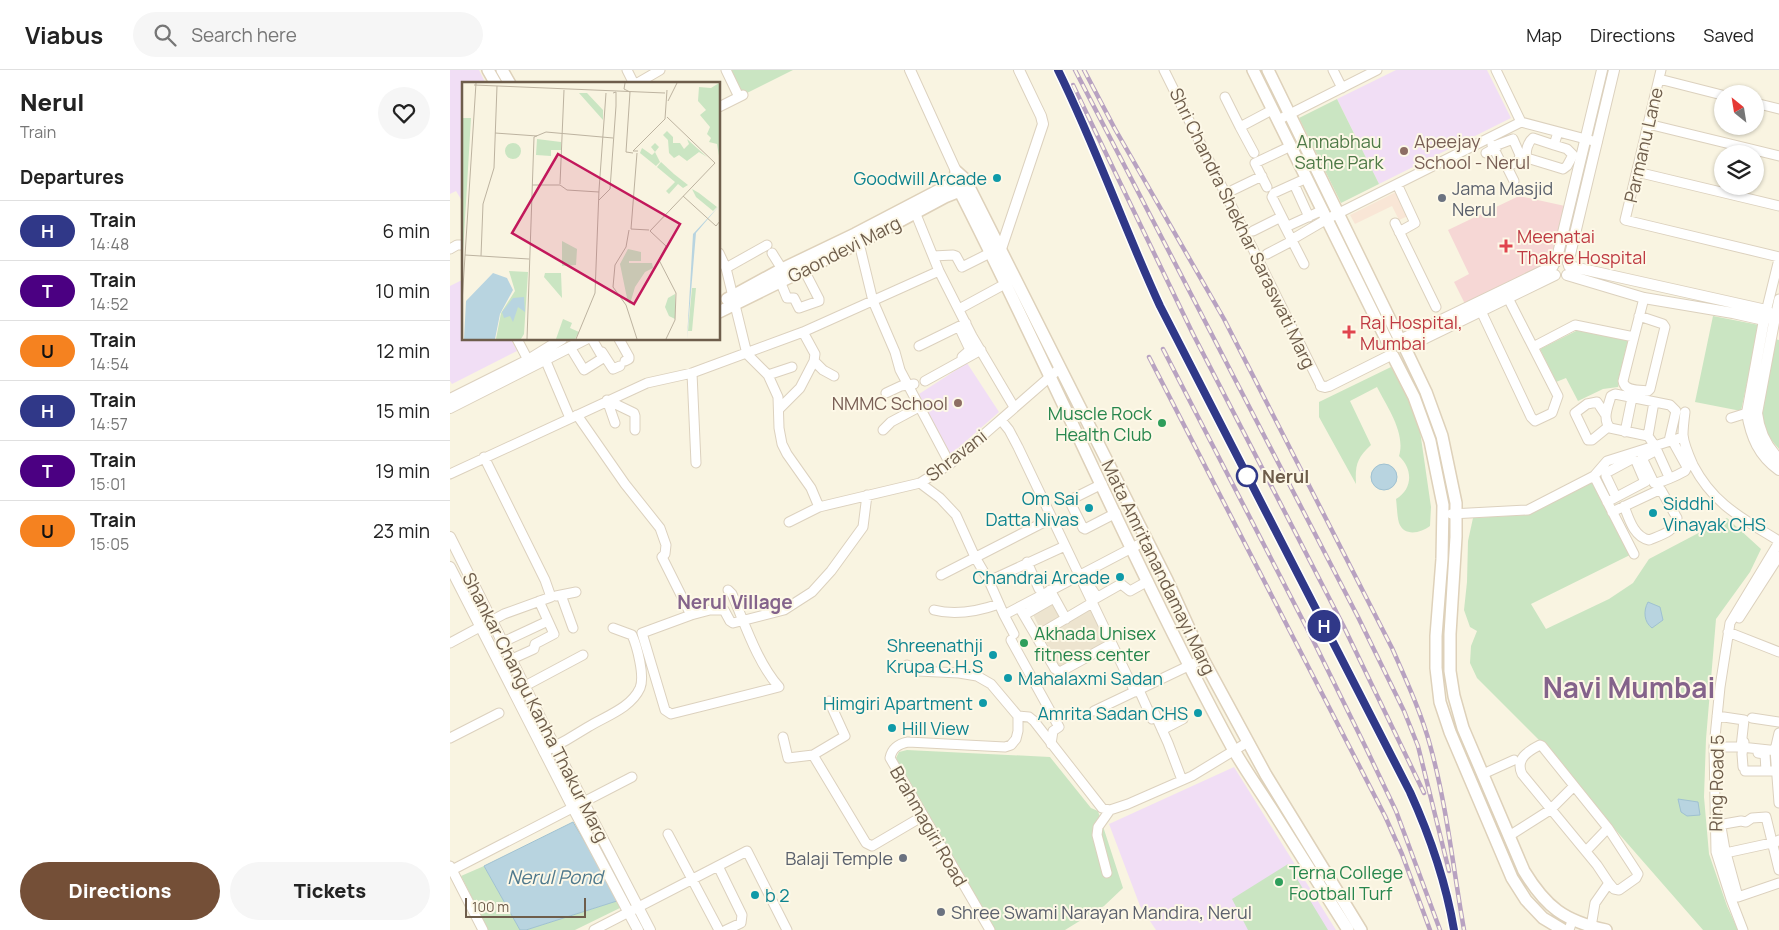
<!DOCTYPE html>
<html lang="en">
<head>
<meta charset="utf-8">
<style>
  :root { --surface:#fff; --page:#f6f6f6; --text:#222; --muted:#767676; --line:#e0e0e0; --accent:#744f37 }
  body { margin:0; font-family:Manrope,sans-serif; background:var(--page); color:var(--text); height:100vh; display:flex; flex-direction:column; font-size:19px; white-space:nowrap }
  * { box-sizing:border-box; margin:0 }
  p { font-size:16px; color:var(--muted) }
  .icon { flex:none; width:28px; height:28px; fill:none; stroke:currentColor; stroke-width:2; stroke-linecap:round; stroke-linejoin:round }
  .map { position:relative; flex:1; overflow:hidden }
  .details { display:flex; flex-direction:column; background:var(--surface); width:450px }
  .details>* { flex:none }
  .badge { padding:0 10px; border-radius:16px; font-size:18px; line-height:32px }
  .needle { width:32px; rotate:330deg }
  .controls { position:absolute; left:1264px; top:15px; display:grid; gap:10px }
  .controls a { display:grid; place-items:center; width:50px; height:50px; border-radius:50%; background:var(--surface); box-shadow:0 1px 4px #0004; font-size:25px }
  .scale { position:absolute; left:15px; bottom:12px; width:121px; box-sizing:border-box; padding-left:5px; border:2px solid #6e5d4b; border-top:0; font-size:14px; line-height:18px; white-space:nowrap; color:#6e5d4b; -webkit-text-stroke:4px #fdf8e7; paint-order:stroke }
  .map>.badge { position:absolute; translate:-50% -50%; box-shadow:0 0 0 2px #fff }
  h2 { padding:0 20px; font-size:19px; line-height:45px }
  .round { display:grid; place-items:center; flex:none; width:52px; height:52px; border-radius:26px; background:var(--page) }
  .summary { display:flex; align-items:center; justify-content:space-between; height:85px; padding:0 20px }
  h1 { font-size:24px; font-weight:800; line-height:38px }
  .button { display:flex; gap:10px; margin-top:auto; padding:10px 20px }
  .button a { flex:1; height:58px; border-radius:30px; background:var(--accent); color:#fff; font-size:20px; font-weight:800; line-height:58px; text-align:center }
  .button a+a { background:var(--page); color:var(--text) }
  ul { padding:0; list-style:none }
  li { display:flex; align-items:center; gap:15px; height:60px; padding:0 20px; border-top:1px solid var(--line) }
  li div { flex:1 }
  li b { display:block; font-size:19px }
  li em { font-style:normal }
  li .badge { min-width:55px; font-weight:700; text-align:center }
  header { display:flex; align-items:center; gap:30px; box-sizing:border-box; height:70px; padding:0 25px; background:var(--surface); border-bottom:1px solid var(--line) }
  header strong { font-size:24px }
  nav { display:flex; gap:28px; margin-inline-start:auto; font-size:18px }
  .search { width:350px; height:45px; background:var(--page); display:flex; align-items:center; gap:12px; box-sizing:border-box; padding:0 18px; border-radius:28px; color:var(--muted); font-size:19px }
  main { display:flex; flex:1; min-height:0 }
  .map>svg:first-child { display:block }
</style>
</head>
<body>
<header>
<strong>Viabus</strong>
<div class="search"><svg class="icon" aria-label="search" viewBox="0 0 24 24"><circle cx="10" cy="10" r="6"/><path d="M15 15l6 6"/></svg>Search here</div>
<nav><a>Map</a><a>Directions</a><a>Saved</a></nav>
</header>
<main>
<section class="details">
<div class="summary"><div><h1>Nerul</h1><p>Train</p></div><a class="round"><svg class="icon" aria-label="heart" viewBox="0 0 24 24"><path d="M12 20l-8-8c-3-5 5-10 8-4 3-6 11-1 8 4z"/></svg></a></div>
<h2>Departures</h2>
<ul>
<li><span class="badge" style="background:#303888;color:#fff">H</span><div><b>Train</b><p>14:48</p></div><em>6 min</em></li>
<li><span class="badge" style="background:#4b0082;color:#fff">T</span><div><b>Train</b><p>14:52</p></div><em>10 min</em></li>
<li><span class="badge" style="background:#f58220;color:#111">U</span><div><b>Train</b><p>14:54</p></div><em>12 min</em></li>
<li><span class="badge" style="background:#303888;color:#fff">H</span><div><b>Train</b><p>14:57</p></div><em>15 min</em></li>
<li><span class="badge" style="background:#4b0082;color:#fff">T</span><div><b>Train</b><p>15:01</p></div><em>19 min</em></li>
<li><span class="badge" style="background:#f58220;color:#111">U</span><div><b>Train</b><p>15:05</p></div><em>23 min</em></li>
</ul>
<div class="button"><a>Directions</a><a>Tickets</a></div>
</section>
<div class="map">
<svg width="1329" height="860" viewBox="0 0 1329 860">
  <rect width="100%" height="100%" fill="#f9f4e1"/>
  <path fill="#ede4cf" d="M604,524L616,548L644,534L664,575L610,601L579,536Z"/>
  <path fill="#f9e6d6" d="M946,122L958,146L949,150L942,136L905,154L900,145Z"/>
  <path fill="#f1def5" d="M0,0H29L36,14H14V134L6,121L0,124Z
    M946,0H1037L1061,48L929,114L887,29Z
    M14,209V269H61L67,281L2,314L0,311V216Z
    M517,293L549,342L499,386L469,324Z
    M784,697L886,860H706L690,836L659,754Z"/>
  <path fill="#f6d7d5" d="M1069,126L1115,136L1101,192L1015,234L1004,212L1019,204L998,160Z"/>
  <path fill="#cae5c2" d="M281,0H343L293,25Z
    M887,29L929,114L891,133L849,48Z
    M1263,246L1309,255L1291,341L1245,332Z
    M1130,259L1179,270L1168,317L1153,319L1128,331L1116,308L1106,312L1090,279Z
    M1325,269L1329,270V379C1323,372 1317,365 1314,356C1308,336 1321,291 1325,269Z
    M941,297L954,320L969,354L981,437L980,456C971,463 954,467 949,453C947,446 947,436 946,429C963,419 963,399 949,386C956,363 937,337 927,317L900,331L921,375C907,388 905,395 906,414L869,347V332Z
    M1142,411L1180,485L1081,534L1096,559L1159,529L1183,513L1199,489L1277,448L1311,479L1300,502L1266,549L1256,669L1254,727L1259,784L1277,836L1288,860H1253L1156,749L1093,674L1027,608L1020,593L1021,576L1027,561L1020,557L1014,540L1017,512L1018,471L1023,448L1077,445Z
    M457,680L600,687L641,738L648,741L673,818L654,836L615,860H545L490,774L449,695L446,688L449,682Z
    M838,794L878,860H798L782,829Z
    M34,796L70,860H38L11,806Z
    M170,830L174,836L125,860H76Z"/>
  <path fill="#b8d4e0" stroke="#9fc1d1" d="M921 407a13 13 0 1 1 26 0a13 13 0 1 1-26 0Z
    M1198,532L1210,537L1213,550L1202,558C1194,552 1193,541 1198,532Z
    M1228,729L1248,732L1250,745L1237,746L1231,742Z
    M123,752L170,830L76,860H70L34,796Z"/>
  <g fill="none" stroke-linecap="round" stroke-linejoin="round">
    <defs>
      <path id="minor" d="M177,0L184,14
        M276,0L289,27
        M714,0L871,316
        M883,0L892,18
        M1046,0L1071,52L1147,72
        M1211,0L1175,150L1329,187
        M1209,9L1272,25
        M186,14L210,0
        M775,27L790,57
        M1305,33L1329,39
        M269,37L293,25
        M828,50L927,0
        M1198,54L1329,86
        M1042,75L1050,91L1055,93L1064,111
        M1104,75L1083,68C1078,72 1075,81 1077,88L1113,99L1117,96L1123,85L1117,79L1104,75L1108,62
        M804,83L790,57L822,40
        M1036,83L1047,77V75L1063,69L1070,85L1069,90L1057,97
        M1187,102L1329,136
        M857,108L824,123L822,127L836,155L838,156L873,140
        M844,114L859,147
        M947,114L965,153L949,162
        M817,117L805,93L841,76
        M783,120L812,106
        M465,142L489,201L522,266L564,337
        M945,153L986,237
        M803,161L829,148L831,149L854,194
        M408,169L423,231L445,282L450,300L500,394
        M0,179L7,175H14
        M269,183L276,198L297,284L318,305L342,297
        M322,183L332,199
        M817,184L840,172L841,170L877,149L1071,52
        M483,186L503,185L506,186L512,197L540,183
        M1329,189L1314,250L1325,247L1329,229
        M276,198L317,175
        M330,211L337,228H344L349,238L369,231V229L354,200
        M1058,228L1083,277L1125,255L1184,267L1194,228
        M509,239L555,214
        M1031,241L1081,347L1085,351L1102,343L1108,326L1083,277
        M511,261L520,280L512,287
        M1184,267L1173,311C1174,321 1189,320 1198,321L1200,319L1215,257L1213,254L1189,246
        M67,269L78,290
        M169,269L179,287V289L175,291
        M469,276L516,253
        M120,277L134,300L153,288L142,269
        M152,282L163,299L170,296
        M95,289L120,348
        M364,291L373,300L384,306
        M242,303L246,393
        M318,305L328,327L329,358L332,374L337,384L361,418L369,437
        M475,311L531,280
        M436,323L451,316L464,314
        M157,330L184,343L185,346V360
        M157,330L165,353
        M329,339L350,318L364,291L365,284L353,262
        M1235,342C1234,350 1233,358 1233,365C1234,375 1239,386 1243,395C1264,435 1292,448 1329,471
        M1155,344L1147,332L1137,334L1125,343L1138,370H1142L1158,357
        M127,345L175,414L210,458L216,475L215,484L212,487L241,545L192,563L215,640L221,644L329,617C307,592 295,554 282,524L278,520
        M1281,348L1297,343
        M551,350L559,360L568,377L685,622
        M433,360L441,352L469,337
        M1175,362L1182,328
        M1198,366L1204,332
        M1219,371L1226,341L1220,335L1165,324L1161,326C1158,337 1152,349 1160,358L1198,366L1205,376L1219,407
        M1207,380L1192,388L1204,413C1211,413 1228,405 1235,401L1237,397L1222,370
        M0,404L197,313L242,303L353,262L489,201
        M1144,406L1184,484
        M470,413L490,428L506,445L525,487L539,511L554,545L697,470
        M652,414L622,429L620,432L633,458L635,459L666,443
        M1166,427L1156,406V403L1182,389
        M1157,432L1195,412L1186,391
        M1162,442L1209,420H1211L1227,448C1225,462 1211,465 1199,470C1184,467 1179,449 1174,436
        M1001,444L1078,440L1144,406L1157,391L1233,367
        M339,452L369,437L470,413L500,394L610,298
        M577,492L589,519
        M491,505L602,448
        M539,511L615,476
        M641,518L647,527
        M600,520L616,549
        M111,525L123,558
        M106,526L126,522
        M641,531L671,514L680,521L698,511
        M642,533L586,566L605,599L610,602L661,574
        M569,537L586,566
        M484,540C506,546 529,541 549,534
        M241,545L260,540H274L280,551L283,553L334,540L362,522L381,501L413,457L417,425
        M554,545L564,564
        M574,545L602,529
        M1289,548L1329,486
        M1278,562L1329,582
        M561,570L609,657L603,661L601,674
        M53,572L98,551
        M0,573L54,544L101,527L95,510L34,387
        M62,589L84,579L85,574L104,564L89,531
        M457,595L468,601L509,603L527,606L541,614L568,646V661L566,669L561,675L555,677L458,672C448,674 442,678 440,688L540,860
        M75,616L133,585
        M689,620L702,649
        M644,641L753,589
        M704,642L718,673L732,710
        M568,646L579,647L584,651L652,738L660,740L678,734L742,706L798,672
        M1267,646L1294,650L1291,677
        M1302,648L1329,652
        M709,652L729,642
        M712,660L733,649
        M1329,663L1325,680L1329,733
        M333,667L338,688L363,685L395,666L379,631
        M0,668L49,643
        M1264,677H1291L1329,681
        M94,682C110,674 124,666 138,657C156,646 181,638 190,618C195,606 187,576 182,565L163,558
        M1308,683L1315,684L1316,701
        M363,685L416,773L422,776L473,746
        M1293,697L1292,684L1294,672
        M1295,701H1326
        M1033,704L1064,690
        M218,764L269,860
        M1059,766L1100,740L1124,716
        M1275,780L1271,757L1274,754L1291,751L1296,752L1302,748L1316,747L1329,800
        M1136,781L1158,758
        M1276,783L1288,827L1329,813
        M1271,784L1326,772L1329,770
        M0,796L33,860
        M268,796L292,845L291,853L276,860
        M2,800L182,707
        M657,803L647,765L648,757L660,740
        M1141,857L1145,833L1159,813L1147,795L1072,704C1065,689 1078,681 1090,675L1092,676L1158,758L1188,804L1186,808L1169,820L1164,819L1159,813
        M144,860L297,781L337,860
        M1119,860L1122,851
        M1293,860L1281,829L1266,782L1264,677L1270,617L1280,553L1329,472"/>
      <path id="tertiary" d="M460,0L506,101
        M551,179L593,54L591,46L569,0
        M1106,192L1152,0
        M1118,193L1164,0
        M1119,196L1316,240L1325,247L1307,343C1309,361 1316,376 1329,389
        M1117,205L1194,228L1283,243L1314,250L1297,343C1301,367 1309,386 1329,400
        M952,269L1103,196
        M957,277L1105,205
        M871,316L875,317L879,316L941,285
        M0,329L78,290L112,269
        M0,338L136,269
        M0,467L105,677L200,860
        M0,497L123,738L188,860"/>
      <path id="secondary" d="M38,0L46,14
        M52,0L60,14
        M803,0L938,273
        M818,0L949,268
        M506,101L515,109L717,510L753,589L816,705L911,860
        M506,101L505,112C601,299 682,493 782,677C794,698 808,718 821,738C847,779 872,819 898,860
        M277,229L332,199L405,164L497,116L512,110
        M269,242L409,173L495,127L515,119
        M956,280L976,322L992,366L1006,433V467L1000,564V601L1004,626L1013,658L1074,801C1096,837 1114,851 1156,860
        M943,286L964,327L980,371L993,435L992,489L986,566V598L990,632L1000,662L1062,808L1076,830L1093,848L1113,860"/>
    </defs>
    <use href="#minor" stroke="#dcd1be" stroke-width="11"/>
    <use href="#tertiary" stroke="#dcd1be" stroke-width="12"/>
    <use href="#secondary" stroke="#ded1ba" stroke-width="14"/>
    <use href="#minor" stroke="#fff" stroke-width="9"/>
    <use href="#tertiary" stroke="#fff" stroke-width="10"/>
    <use href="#secondary" stroke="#fff" stroke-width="11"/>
    <defs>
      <path id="rail" d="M608,0L684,180L710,236L960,722L974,753L1001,839
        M625,0L908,547L954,641L968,676L999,801
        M634,0L665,59L774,249L942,578C956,610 971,642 980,675C997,736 1003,798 1014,860
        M623,15L743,264L893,555L974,723
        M713,279L863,570L916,678L946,741L990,860
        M699,287L935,746L952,784L980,860
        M1000,833L1004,860"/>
    </defs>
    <use href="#rail" stroke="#b8a2c1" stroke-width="4.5"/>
    <use href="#rail" stroke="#fdf8e7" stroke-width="2.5" stroke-dasharray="8" stroke-linecap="butt"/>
  </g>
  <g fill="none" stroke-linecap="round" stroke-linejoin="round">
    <defs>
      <path id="line" d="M608,0C646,77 674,158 710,236L960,722C980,766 996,813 1004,860"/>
    </defs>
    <use href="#line" stroke="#fff" stroke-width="11"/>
    <use href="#line" stroke="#303888" stroke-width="8"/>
  </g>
  <g fill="#8d6e63" stroke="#fdf8e7" stroke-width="2">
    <circle cx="954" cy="81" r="5"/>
    <circle cx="508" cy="333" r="5"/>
  </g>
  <g fill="#0f9aa8" stroke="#fdf8e7" stroke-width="2">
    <circle cx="547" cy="108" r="5"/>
    <circle cx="639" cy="438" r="5"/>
    <circle cx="1203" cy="443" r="5"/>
    <circle cx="670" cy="507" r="5"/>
    <circle cx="543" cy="585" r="5"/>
    <circle cx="558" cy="608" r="5"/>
    <circle cx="533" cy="633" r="5"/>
    <circle cx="748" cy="643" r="5"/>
    <circle cx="442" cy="658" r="5"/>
    <circle cx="305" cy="825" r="5"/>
  </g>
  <g fill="#6b7280" stroke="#fdf8e7" stroke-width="2">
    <circle cx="992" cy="128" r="5"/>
    <circle cx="453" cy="788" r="5"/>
    <circle cx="491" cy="842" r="5"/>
  </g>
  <g fill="#e0444e" stroke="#fdf8e7" stroke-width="2">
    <path d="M1053.5 168.5h5v5h5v5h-5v5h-5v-5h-5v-5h5z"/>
    <path d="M896.5 254.5h5v5h5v5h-5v5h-5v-5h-5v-5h5z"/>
  </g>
  <g fill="#2e9e5b" stroke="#fdf8e7" stroke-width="2">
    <circle cx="712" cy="353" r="5"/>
    <circle cx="574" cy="573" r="5"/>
    <circle cx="829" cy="812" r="5"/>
  </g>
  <circle fill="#fff" stroke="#303888" stroke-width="2.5" cx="797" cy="406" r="10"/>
  <g text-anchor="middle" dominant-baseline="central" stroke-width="4" stroke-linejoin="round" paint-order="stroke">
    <g font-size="18" fill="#4e7947" stroke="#fdf8e7">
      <text x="889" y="71">Annabhau<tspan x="889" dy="21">Sathe Park</tspan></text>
    </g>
    <g font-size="18" fill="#785e54" stroke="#fdf8e7" text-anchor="start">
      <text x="964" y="71">Apeejay<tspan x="964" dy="21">School - Nerul</tspan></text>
      <text x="498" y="333" text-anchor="end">NMMC School</text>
    </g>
    <g font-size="18" fill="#6e5d4b" stroke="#fdf8e7">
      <text transform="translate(1193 75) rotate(-77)">Parmanu Lane</text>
      <text transform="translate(793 158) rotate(64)">Shri Chandra Shekhar Saraswati Marg</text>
      <text transform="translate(394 179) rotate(-27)">Gaondevi Marg</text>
      <text transform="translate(506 385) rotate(-38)">Shravani</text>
      <text transform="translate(709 497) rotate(64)">Mata Amritanandamayi Marg</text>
      <text transform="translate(86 637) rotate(63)">Shankar Changu Kanha Thakur Marg</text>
      <text transform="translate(1266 713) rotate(-89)">Ring Road 5</text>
      <text transform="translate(479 756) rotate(60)">Brahmagiri Road</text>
    </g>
    <g font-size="18" fill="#0d838f" stroke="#fdf8e7" text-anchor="end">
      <text x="537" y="108">Goodwill Arcade</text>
      <text x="629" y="428">Om Sai<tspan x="629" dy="21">Datta Nivas</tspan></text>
      <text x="1213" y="433" text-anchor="start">Siddhi<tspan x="1213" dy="21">Vinayak CHS</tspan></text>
      <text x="660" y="507">Chandrai Arcade</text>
      <text x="533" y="575">Shreenathji<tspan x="533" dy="21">Krupa C.H.S</tspan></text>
      <text x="568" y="608" text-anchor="start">Mahalaxmi Sadan</text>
      <text x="523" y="633">Himgiri Apartment</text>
      <text x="738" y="643">Amrita Sadan CHS</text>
      <text x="452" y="658" text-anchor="start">Hill View</text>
      <text x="315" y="825" text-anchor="start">b 2</text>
    </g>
    <g font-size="18" fill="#5b616d" stroke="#fdf8e7" text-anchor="start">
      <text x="1002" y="118">Jama Masjid<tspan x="1002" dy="21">Nerul</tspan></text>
      <text x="443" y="788" text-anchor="end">Balaji Temple</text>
      <text x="501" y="842">Shree Swami Narayan Mandira, Nerul</text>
    </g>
    <g font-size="18" fill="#be3a42" stroke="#fdf8e7" text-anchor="start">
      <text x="1067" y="166">Meenatai<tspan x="1067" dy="21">Thakre Hospital</tspan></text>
      <text x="910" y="252">Raj Hospital,<tspan x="910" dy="21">Mumbai</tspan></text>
    </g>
    <g font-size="18" fill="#27864d" stroke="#fdf8e7" text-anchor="start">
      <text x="702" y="343" text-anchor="end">Muscle Rock<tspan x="702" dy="21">Health Club</tspan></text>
      <text x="584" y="563">Akhada Unisex<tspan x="584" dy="21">fitness center</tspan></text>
      <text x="839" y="802">Terna College<tspan x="839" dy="21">Football Turf</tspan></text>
    </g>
    <g font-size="18" font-weight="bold" fill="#6e5d4b" stroke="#fdf8e7" text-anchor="start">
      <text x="812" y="406">Nerul</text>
    </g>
    <g font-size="19" font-weight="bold" fill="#84638b" stroke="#fdf8e7">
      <text x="285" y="532">Nerul Village</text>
    </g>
    <g font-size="19" font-style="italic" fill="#4e788c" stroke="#fdf8e7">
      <text x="105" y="807">Nerul Pond</text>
    </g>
    <g font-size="28" font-weight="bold" fill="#84638b" stroke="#fdf8e7">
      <text x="1179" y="617">Navi Mumbai</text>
    </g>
  </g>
  <g transform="translate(12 12)">
    <rect width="258" height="258" fill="#f9f4e1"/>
    <path d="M257,1L258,74H257L255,62L247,60L249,56L245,52L248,45L238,33L244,28L236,19L237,5L249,6ZM117,11H125L141,28V38ZM0,36H9L0,188ZM205,49L211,55V61H218L222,67L227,62L225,57L245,75L237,70L225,79L217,73L212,76L207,71L206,58L201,53ZM75,57L99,60V68H89V74L74,73ZM193,61L197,65L193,70L198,80L194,84L178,71L180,66L190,73L193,70L189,65ZM43 69a8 8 0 1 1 16 0a8 8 0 1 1-16 0ZM199,80L212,92L226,103L221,106L216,102L207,112L204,109L213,100L195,85ZM230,107L237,111L255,125L251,129L234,115ZM100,159L115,167L114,183L100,184ZM166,167L179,170V179H167V181H190L191,186L183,190L173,205L168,222L162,217L165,216L158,182ZM47,189L66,190L62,252L59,257H34L39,231L53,209ZM83,191H99L100,216L82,195ZM230,206H234L230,249H226ZM213,212V237L207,234L203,225L206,216ZM101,237L110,241L108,246L117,250L113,257H94Z" fill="#cae5c2"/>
    <path d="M257,124L234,151L225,257L231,152ZM31,191L45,196L51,208L38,232L33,257H2L4,219ZM62,215L63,230L56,225L51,240L48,234L42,236L40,230L51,216Z" fill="#b8d4e0"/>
    <path fill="none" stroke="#bdb3a0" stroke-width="1" d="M163,1L162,7L168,10L164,70L171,71M12,3L203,11M206,19L215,1M33,51L75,54M176,69H171L203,37L205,8M98,102L102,8M70,103H98M98,103L105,108L137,110M137,108L144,11M221,114L254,144L258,139M137,118L148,107L154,24V10L151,11M169,147L187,148M169,147L175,71M167,148L164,165L153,183L151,205L164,223L175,257M188,149L253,81L205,35M188,149L204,164L197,178L214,211L213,238L204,257M3,173L67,177M19,174L21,122L32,86L35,4M0,221L14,1M65,257L72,55L84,50L151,56M114,257L133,211L137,108"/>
    <path fill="#c2185b" fill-opacity="0.15" stroke="#c2185b" stroke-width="2.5" d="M96,72L218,142L172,222L50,151Z"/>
    <rect width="258" height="258" fill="none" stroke="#6e5d4b" stroke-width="2.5"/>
  </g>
</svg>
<div class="controls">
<a><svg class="needle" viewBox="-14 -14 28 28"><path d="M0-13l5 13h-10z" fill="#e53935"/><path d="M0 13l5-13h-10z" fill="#767676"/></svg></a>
<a><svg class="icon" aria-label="layers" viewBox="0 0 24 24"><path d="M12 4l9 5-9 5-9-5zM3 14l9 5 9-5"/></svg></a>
</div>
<div class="scale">100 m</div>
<b class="badge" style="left:874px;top:556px;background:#303888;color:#fff">H</b>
</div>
</main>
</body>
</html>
